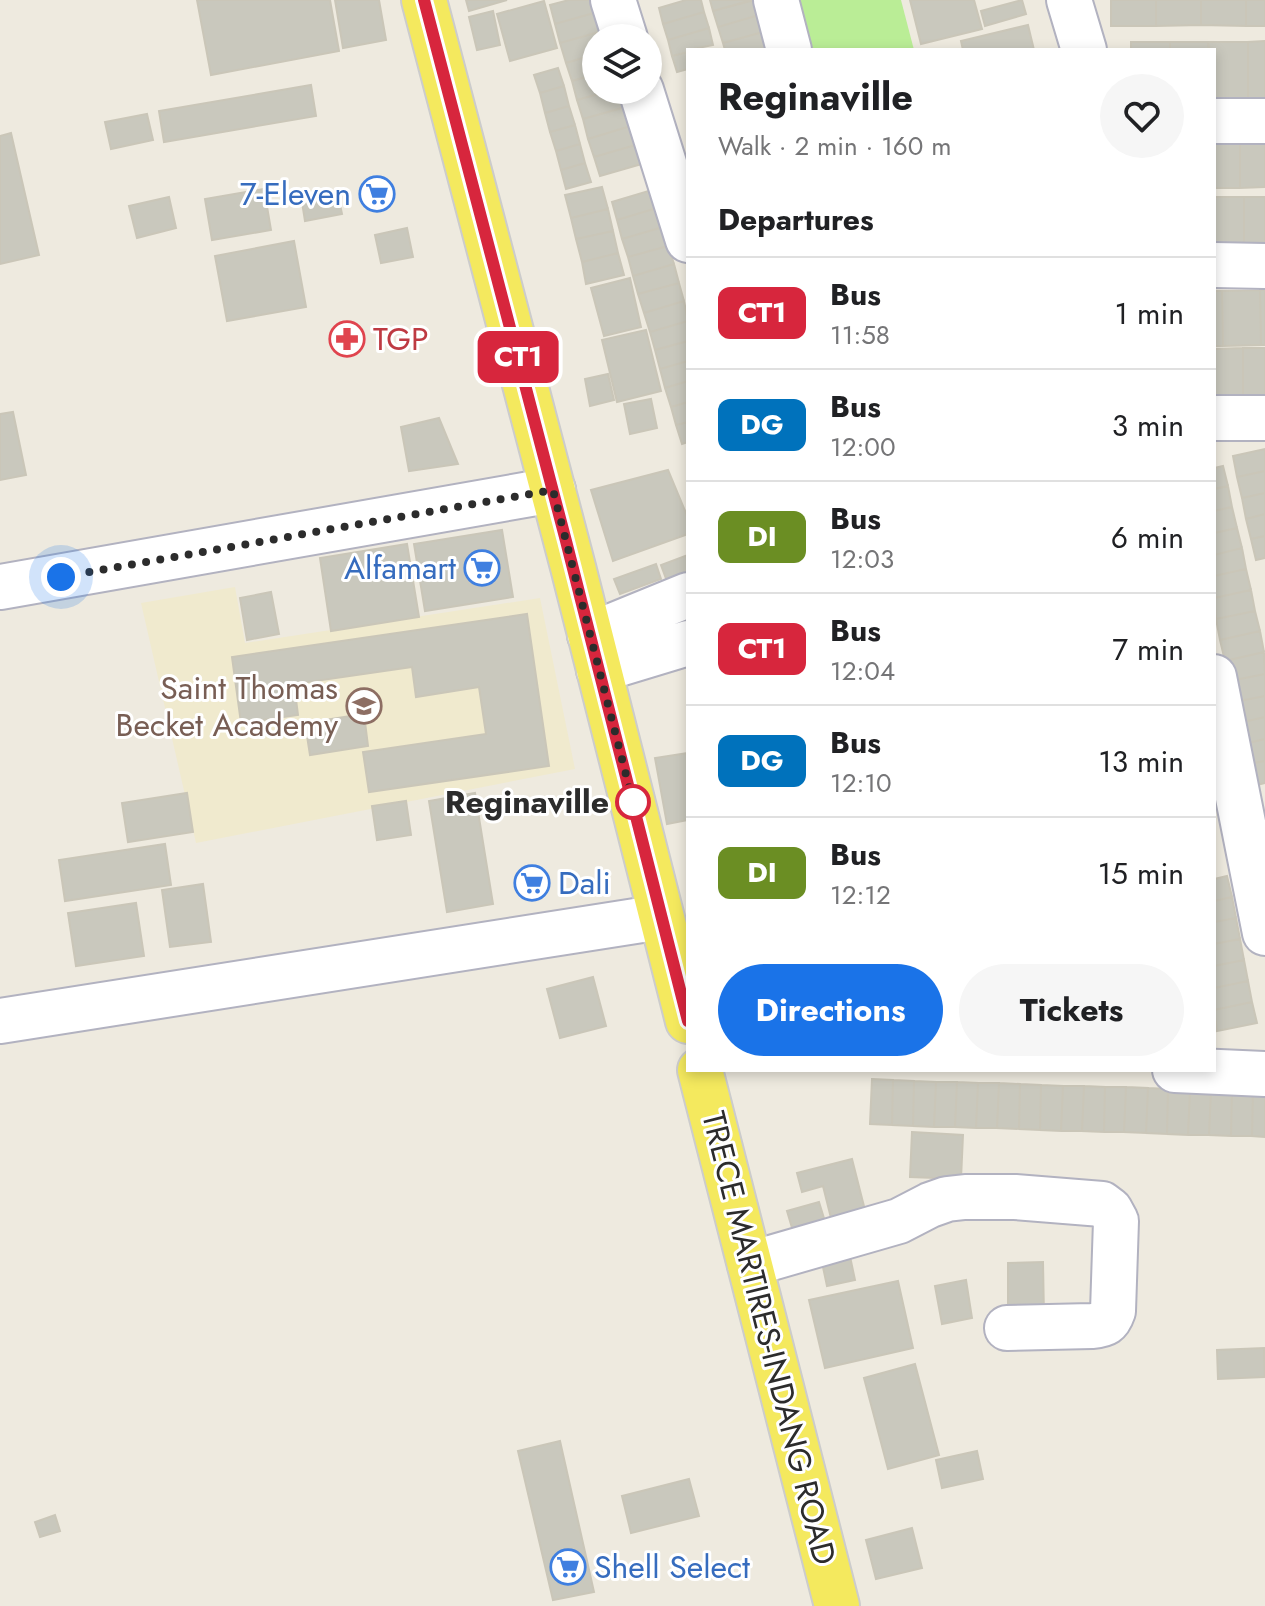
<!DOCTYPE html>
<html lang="en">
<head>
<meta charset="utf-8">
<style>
  :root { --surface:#fff; --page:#f6f6f6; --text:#202124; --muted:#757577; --line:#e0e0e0; --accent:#1a73e8 }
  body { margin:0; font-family:Jost,sans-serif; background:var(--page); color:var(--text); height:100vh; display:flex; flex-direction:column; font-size:30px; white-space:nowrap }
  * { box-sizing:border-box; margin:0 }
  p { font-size:26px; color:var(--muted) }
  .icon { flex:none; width:44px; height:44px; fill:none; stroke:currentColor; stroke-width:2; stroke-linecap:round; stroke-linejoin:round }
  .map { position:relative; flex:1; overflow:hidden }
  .side { position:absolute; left:686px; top:48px; width:530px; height:1024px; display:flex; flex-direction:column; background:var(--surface); border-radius:0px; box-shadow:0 4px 12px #0003 }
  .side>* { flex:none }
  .badge { padding:0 16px; border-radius:12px; font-size:28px; line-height:52px }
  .tools { position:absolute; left:582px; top:24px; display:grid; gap:16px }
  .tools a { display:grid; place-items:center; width:80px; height:80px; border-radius:50%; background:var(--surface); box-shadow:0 4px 12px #0003; font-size:40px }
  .you { position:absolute; width:40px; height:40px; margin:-20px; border:6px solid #fff; border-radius:50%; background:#1a73e8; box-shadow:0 0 0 12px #1a73e833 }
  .map>.badge { position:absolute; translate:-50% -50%; box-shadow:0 0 0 4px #fff }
  h2 { padding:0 32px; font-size:30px; line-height:72px }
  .round { display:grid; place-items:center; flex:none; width:84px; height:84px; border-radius:42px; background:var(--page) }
  .head { display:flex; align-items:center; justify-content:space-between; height:136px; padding:0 32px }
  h1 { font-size:38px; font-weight:700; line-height:60px }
  .button { display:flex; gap:16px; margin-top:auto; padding:16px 32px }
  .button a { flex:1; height:92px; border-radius:48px; background:var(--accent); color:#fff; font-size:32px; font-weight:700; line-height:92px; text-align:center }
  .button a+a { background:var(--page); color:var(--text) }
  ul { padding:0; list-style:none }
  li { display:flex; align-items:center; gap:24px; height:112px; padding:0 32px; border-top:2px solid var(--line) }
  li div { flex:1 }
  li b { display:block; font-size:30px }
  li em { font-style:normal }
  li .badge { min-width:88px; font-weight:700; text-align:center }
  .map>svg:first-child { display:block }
</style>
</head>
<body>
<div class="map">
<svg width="1265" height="1606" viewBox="0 0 1265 1606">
  <rect width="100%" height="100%" fill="#eeeadf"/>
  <path fill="#f0eace" d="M235,587L245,643L540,598L575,769L196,843L141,603Z"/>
  <path fill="#baed96" d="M799,0H901L914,50H812Z"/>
  <path fill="#c9c8bd" stroke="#cac6b8" stroke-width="2" d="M197,0H330L339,51L211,75Z
    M335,0H379L386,40L343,48Z
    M466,0H507L469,11Z
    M569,0H597L601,11L555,24L550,5Z
    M686,0H701L704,12L663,24L659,8Z
    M710,0H752L713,11Z
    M754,0L759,15L718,27L713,11Z
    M910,0H974L982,29L921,44Z
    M1022,0L1026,14L985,26L981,11Z
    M1111,0H1156V26H1111Z
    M1156,0H1201V25L1156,26Z
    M1201,0H1246V26L1201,25Z
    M1246,0H1265V26H1246Z
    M544,1L557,48L510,61L497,14Z
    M493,11L500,45L477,50L469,17Z
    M601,11L606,30L560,43L555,24Z
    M704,12L709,28L668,40L663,24Z
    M759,15L763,32L723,43L718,27Z
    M1028,25L1034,50H963L961,41Z
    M709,28L713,45L688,50V52L672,56L668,40Z
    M606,30L608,38H596V54L566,63L560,43Z
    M763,32L768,48L759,50H725L723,43Z
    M1265,41V105H1248V42Z
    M1131,42H1170V50H1131Z
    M1170,42H1208L1209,50H1170Z
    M1208,42H1248V105H1214V50H1209Z
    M688,52V69L677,72L672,56Z
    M596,54V74L572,81L566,63Z
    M558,68L564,86L540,93L534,75Z
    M596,74V90H613L577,100L572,81Z
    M311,85L316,116L164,142L159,111Z
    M564,86L569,106L545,113L540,93Z
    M613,90H624L629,106L583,119L577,100Z
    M569,106L575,125L550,132L545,113Z
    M629,106L634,125L588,139L583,119Z
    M147,114L153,140L111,149L105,122Z
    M575,125L580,144L556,151L550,132Z
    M634,125L639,144L594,157L588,139Z
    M11,133L39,255L0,264V136Z
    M1240,134V188H1214V135Z
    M1240,134H1265V187L1240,188Z
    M580,144L585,163L561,170L556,151Z
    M639,144L645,163L600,176L594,157Z
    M585,163L591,182L566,189L561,170Z
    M602,187L608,209L571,218L565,195Z
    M264,189L271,230L212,240L205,199Z
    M652,190L657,208L617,220L612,202Z
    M338,195L342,214L305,221L302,202Z
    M169,197L176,228L137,238L129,206Z
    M1214,197H1244V252H1214Z
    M1244,197H1265V252H1244Z
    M657,208L663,227L622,239L617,220Z
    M608,209L613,231L576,239L571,218Z
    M663,227L668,246L628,257L622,239Z
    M407,228L413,257L381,263L375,235Z
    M613,231L618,253L582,262L576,239Z
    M294,241L306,307L227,321L215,256Z
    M668,246L674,264L633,276L628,257Z
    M618,253L624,275L586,284L582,262Z
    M674,264L679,283L638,294L633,276Z
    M630,278L641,327L604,336L591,288Z
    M679,283L684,301L644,313L638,294Z
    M1260,290H1265V345H1261Z
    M1260,290L1261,345L1223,346L1222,291Z
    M1214,291H1222L1223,346H1214Z
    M684,301L688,321L650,332L644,313Z
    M688,321V341L655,350L650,332Z
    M646,330L661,391L617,402L602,340Z
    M688,341V361L660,369L655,350Z
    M1243,348H1265V395H1243Z
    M1243,348V395L1214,396V349Z
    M688,361V381L665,388L660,369Z
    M608,374L614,400L590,406L585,379Z
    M688,381V402L671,407L665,388Z
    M651,399L657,428L630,434L624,404Z
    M688,402V422L676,425L671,407Z
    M13,412L26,475L0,480V414Z
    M439,418L458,464L409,471L401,427Z
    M688,422V442L682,444L676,425Z
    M1265,449V471L1237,477L1233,456Z
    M1223,466L1228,486L1214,489V468Z
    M668,470L688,518V534L613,561L591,490Z
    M1265,471V493L1242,498L1237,477Z
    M1228,486L1232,507L1214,511V489Z
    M1265,493V514L1246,519L1242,498Z
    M1232,507L1237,528L1214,533V511Z
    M1265,514V536L1251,539L1246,519Z
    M1237,528L1242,548L1214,555V533Z
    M502,530L513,597L425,611L414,544Z
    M1265,536V558L1256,560L1251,539Z
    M407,544L419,617L331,631L320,558Z
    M1242,548L1246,569L1214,576V555Z
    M688,555V577L668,584L661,565Z
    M656,564L661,579L620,594L614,579Z
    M1246,569L1251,590L1214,598V576Z
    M1251,590L1255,611L1216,619L1214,598Z
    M271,592L279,634L247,640L240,598Z
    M1255,611L1260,631L1220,640L1216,619Z
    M527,614L549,766L369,792L363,752L486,734L479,687L416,697L412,667L294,684L298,715L241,723L232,657Z
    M1260,631L1264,652L1225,661L1220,640Z
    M1264,652L1265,674L1230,681L1225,661Z
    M1265,674V696L1234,702L1230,681Z
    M1265,696V717L1239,723L1234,702Z
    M364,714L368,746L310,755L305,723Z
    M1265,717V739L1244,744L1239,723Z
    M1265,739V761L1248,764L1244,744Z
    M688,753V820L667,824L655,758Z
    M1265,761V783L1253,786L1248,764Z
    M187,793L193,832L128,842L122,803Z
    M475,793L493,904L447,912L429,801Z
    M406,801L411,835L377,840L372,806Z
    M165,844L171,885L65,901L59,860Z
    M1227,876L1232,897L1214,901V879Z
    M203,884L211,942L170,947L162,890Z
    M1232,897L1236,918L1214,922V901Z
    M136,903L144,956L76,966L68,913Z
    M1236,918L1240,939L1214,944V922Z
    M1240,939L1244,960L1214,966V944Z
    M1244,960L1248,981L1214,988V966Z
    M593,977L606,1026L560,1038L547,989Z
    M1248,981L1252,1002L1214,1010V988Z
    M1252,1002L1257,1023L1217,1031L1214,1010Z
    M872,1079L893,1080L892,1125L870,1124Z
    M893,1080L914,1081L913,1126L892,1125Z
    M914,1081L936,1082L934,1127L913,1126Z
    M936,1082H957L955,1127H934Z
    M957,1082L978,1083L976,1128L955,1127Z
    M978,1083H999L997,1128H976Z
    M999,1083L1020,1084L1019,1129L997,1128Z
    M1020,1084L1041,1085L1040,1130L1019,1129Z
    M1041,1085L1063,1086L1061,1131L1040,1130Z
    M1063,1086H1084L1082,1131H1061Z
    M1084,1086L1105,1087L1104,1132L1082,1131Z
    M1105,1087H1126L1124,1132H1104Z
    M1126,1087L1148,1088L1146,1133L1124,1132Z
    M1148,1088L1168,1089L1167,1134L1146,1133Z
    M1168,1089L1190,1090L1188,1135L1167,1134Z
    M1190,1090H1211L1209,1135H1188Z
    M1211,1090L1232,1091L1231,1136L1209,1135Z
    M1232,1091H1253L1252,1136H1231Z
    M1253,1091L1265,1092V1137L1252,1136Z
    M912,1132L963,1135L961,1179L910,1177Z
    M852,1159L869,1226L835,1234L823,1186L802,1192L797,1173Z
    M819,1202L827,1228L795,1238L787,1211Z
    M848,1247L855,1280L827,1286L820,1253Z
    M1043,1262L1044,1317L1008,1318V1263Z
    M966,1280L972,1318L942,1324L935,1286Z
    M898,1281L913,1348L825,1368L809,1300Z
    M1264,1348L1265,1377L1218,1379L1217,1350Z
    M915,1364L939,1455L888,1469L864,1378Z
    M560,1441L594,1592L553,1600L518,1451Z
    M977,1451L983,1479L942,1488L936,1460Z
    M689,1479L699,1516L631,1533L622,1496Z
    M55,1515L60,1531L40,1537L35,1522Z
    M912,1528L922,1568L876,1579L866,1540Z"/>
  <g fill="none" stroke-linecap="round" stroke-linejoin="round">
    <defs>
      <path id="minor" d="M613,0L625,38
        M776,0L789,50
        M1069,0L1084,50
        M641,90L688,240
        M1214,121H1265
        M1214,265L1265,266
        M1214,418H1265
        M0,587L553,490
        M590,635L688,595
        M599,670L688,643
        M1214,677L1265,933
        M0,1021L661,917
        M1175,1070L1265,1074
        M750,1264L899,1221L930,1205L947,1199L965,1197H1015L1102,1204L1110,1210L1116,1221L1113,1311C1109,1323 1105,1325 1092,1326L1007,1328"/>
      <path id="major" d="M424,0L573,567L688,1021
        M700,1070L837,1606"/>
    </defs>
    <use href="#minor" stroke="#b2b2c0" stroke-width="48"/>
    <use href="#major" stroke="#ccc" stroke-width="48"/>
    <use href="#minor" stroke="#fff" stroke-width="44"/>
    <use href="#major" stroke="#f4e95e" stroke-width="44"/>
  </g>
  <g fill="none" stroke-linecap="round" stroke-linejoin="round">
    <defs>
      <path id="line" d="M424,0L566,541L688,1021"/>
    </defs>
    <use href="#line" stroke="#fff" stroke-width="18"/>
    <use href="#line" stroke="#d7263d" stroke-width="12"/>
    <path stroke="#2c2c2c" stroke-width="8" stroke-dasharray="0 14.4" d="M61,577L553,490L633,802"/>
  </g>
  <defs>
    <symbol id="supermarket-ring" viewBox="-11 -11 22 22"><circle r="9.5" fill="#fff" stroke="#3f7fe0" stroke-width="1.5"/><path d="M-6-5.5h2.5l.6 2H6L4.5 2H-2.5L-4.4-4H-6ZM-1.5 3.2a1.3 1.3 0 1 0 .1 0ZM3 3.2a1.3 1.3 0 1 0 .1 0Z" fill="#3f7fe0"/></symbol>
    <symbol id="pharmacy-ring" viewBox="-11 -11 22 22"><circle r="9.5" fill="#fff" stroke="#e0444e" stroke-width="1.5"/><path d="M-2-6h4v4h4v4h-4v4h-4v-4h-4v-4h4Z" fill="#e0444e"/></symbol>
    <symbol id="school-ring" viewBox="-11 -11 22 22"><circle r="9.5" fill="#fff" stroke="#8d6e63" stroke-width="1.5"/><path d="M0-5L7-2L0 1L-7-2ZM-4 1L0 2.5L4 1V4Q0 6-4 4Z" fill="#8d6e63"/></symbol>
  </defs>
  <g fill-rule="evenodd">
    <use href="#supermarket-ring" x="357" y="174" width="40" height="40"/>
    <use href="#pharmacy-ring" x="327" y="319" width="40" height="40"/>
    <use href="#supermarket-ring" x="462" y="548" width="40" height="40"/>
    <use href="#school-ring" x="344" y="686" width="40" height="40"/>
    <use href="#supermarket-ring" x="512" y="863" width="40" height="40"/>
    <use href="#supermarket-ring" x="548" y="1547" width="40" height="40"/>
  </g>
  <circle fill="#fff" stroke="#d7263d" stroke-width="4" cx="633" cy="802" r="16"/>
  <g text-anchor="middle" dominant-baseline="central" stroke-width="6" stroke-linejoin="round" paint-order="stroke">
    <g font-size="32" fill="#366cbe" stroke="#fff" text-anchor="end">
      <text x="351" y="194">7-Eleven</text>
      <text x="456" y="568">Alfamart</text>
      <text x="558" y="883" text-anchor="start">Dali</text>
      <text x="594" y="1567" text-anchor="start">Shell Select</text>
    </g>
    <g font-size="32" fill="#be3a42" stroke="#fff" text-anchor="start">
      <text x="373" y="339">TGP</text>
    </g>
    <g font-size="32" fill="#785e54" stroke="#fff" text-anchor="end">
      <text x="338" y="688">Saint Thomas<tspan x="338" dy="37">Becket Academy</tspan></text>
    </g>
    <g font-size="32" font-weight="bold" fill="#2c2c2c" stroke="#fff" text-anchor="end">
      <text x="609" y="802">Reginaville</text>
    </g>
    <g font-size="32" fill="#2c2c2c" stroke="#fff">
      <text transform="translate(769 1338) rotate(76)">TRECE MARTIRES-INDANG ROAD</text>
    </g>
  </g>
</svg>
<div class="tools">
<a><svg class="icon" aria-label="layers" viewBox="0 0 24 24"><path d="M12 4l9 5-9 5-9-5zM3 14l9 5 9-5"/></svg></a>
</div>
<div class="you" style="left:61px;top:577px"></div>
<b class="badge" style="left:518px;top:357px;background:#d7263d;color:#fff">CT1</b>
<section class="side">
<div class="head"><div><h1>Reginaville</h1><p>Walk · 2 min · 160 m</p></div><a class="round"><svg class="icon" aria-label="heart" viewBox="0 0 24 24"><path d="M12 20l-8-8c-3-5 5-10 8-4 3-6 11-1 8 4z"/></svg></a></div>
<h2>Departures</h2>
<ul>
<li><span class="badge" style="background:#d7263d;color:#fff">CT1</span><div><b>Bus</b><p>11:58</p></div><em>1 min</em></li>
<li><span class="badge" style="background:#0072bc;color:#fff">DG</span><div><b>Bus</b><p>12:00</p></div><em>3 min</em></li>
<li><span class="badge" style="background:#6b8e23;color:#fff">DI</span><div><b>Bus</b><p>12:03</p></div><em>6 min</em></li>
<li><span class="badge" style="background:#d7263d;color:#fff">CT1</span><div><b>Bus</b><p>12:04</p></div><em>7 min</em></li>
<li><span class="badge" style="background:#0072bc;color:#fff">DG</span><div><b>Bus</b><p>12:10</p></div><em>13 min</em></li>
<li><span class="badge" style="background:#6b8e23;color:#fff">DI</span><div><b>Bus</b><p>12:12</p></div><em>15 min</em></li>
</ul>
<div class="button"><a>Directions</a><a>Tickets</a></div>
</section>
</div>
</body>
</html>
